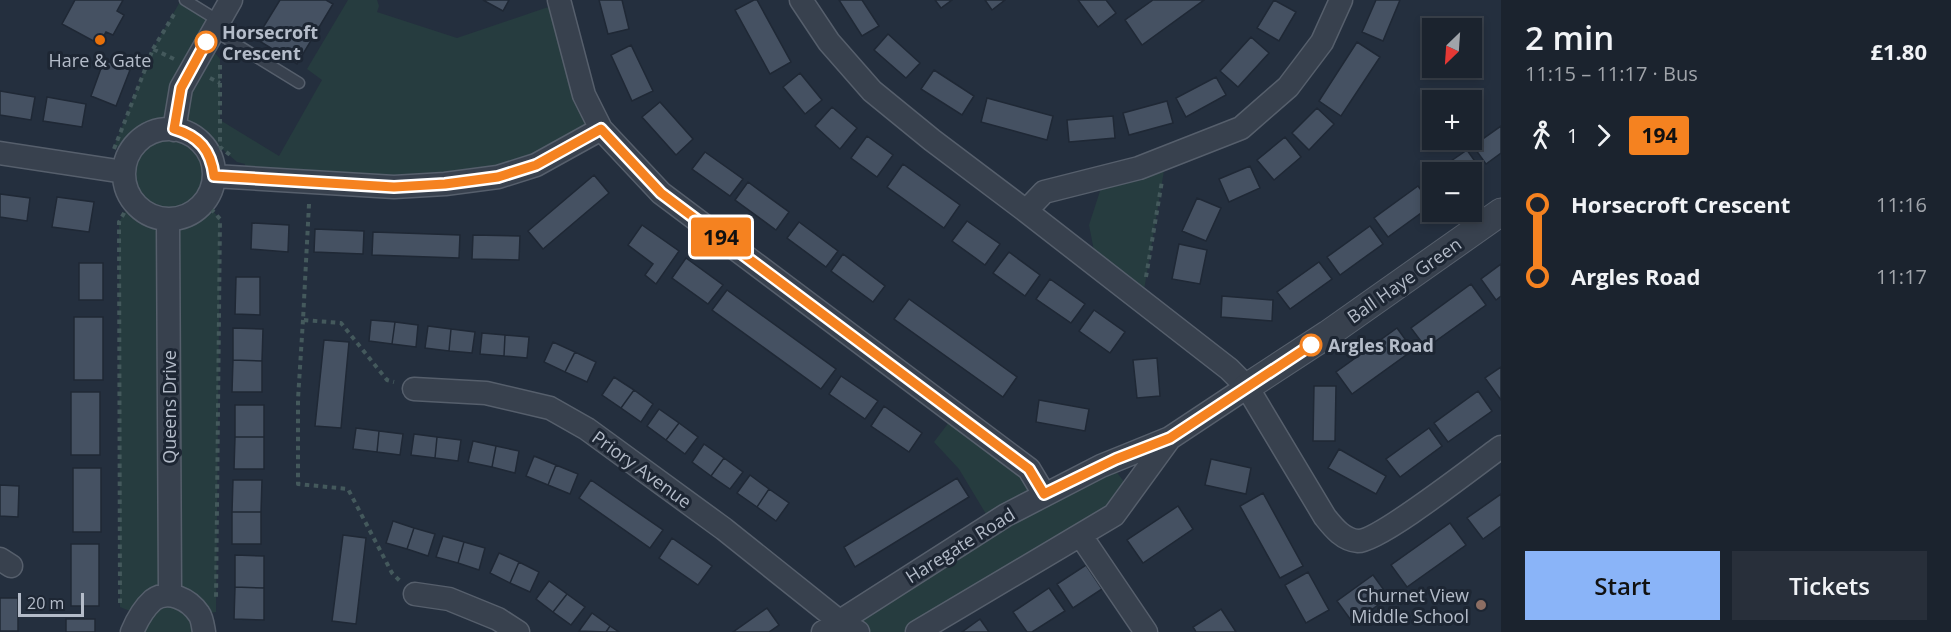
<!DOCTYPE html>
<html lang="en">
<head>
<meta charset="utf-8">
<style>
  :root { --surface:#1b232e; --page:#282f3a; --text:#f1f3f6; --muted:#a0a4aa; --line:#39404a; --accent:#8ab4f8 }
  body { margin:0; font-family:"Open Sans",sans-serif; background:var(--page); color:var(--text); height:100vh; display:flex; flex-direction:column; font-size:22px; white-space:nowrap }
  * { box-sizing:border-box; margin:0 }
  p { font-size:20px; color:var(--muted) }
  .icon { flex:none; width:33px; height:33px; fill:none; stroke:currentColor; stroke-width:2; stroke-linecap:round; stroke-linejoin:round }
  .map { position:relative; flex:1; overflow:hidden }
  .drawer { display:flex; flex-direction:column; background:var(--surface); width:450px }
  .drawer>* { flex:none }
  .badge { padding:0 12px; border-radius:4px; font-size:21px; line-height:39px }
  .needle { width:39px; rotate:205deg }
  .buttons { position:absolute; left:1422px; top:18px; display:grid; gap:12px }
  .buttons a { display:grid; place-items:center; width:60px; height:60px; border-radius:0px; background:var(--surface); box-shadow:0 3px 9px #0003,0 0 0 2px var(--line); font-size:30px }
  .scale { position:absolute; left:18px; bottom:15px; width:66px; box-sizing:border-box; padding-left:6px; border:3px solid #b4bcc9; border-top:0; font-size:16px; line-height:21px; white-space:nowrap; color:#b4bcc9; -webkit-text-stroke:4px #1d2633; paint-order:stroke }
  .map>.badge { position:absolute; translate:-50% -50%; box-shadow:0 0 0 3px #fff }
  .legs { display:flex; align-items:center; gap:9px; height:66px; padding:0 24px; font-size:20px }
  .legs p { margin-inline-start:auto }
  .overview { display:flex; align-items:center; justify-content:space-between; height:102px; padding:0 24px }
  h1 { font-size:33px; font-weight:600; line-height:45px }
  .button { display:flex; gap:12px; margin-top:auto; padding:12px 24px }
  .button a { flex:1; height:69px; border-radius:0px; background:var(--accent); color:#111; font-size:24px; font-weight:600; line-height:69px; text-align:center }
  .button a+a { background:var(--page); color:var(--text) }
  ul { padding:0 24px; list-style:none }
  li { display:flex; align-items:center; gap:21px; height:72px; font-size:22px }
  li i { display:grid; place-items:center; width:9px; height:100%; margin:0 8px; background:currentColor }
  li i::after { content:''; width:15px; height:15px; margin:-8px; border:4px solid; border-radius:50%; background:var(--surface) }
  li p { margin-inline-start:auto }
  li:first-child i { background:linear-gradient(#0000 50%,currentColor 0) }
  li:last-child i { background:linear-gradient(currentColor 50%,#0000 0) }
  main { display:flex; flex:1; min-height:0 }
  .map>svg:first-child { display:block }
</style>
</head>
<body>
<main>
<div class="map">
<svg width="1501" height="632" viewBox="0 0 1501 632">
  <rect width="100%" height="100%" fill="#242f3e"/>
  <path fill="#263c3f" d="M181,0L219,21L206,42L220,59V120L279,156L322,80L307,69L348,0H377L379,6L377,12L457,38L560,3L601,129L498,177L245,178V164L237,162L220,147L207,150C215,169 215,183 205,202L220,219L216,612L200,615L170,594L140,615L120,607L119,222L132,199C122,179 123,165 134,146L114,147L153,49Z
    M1166,159L1142,302L1097,266L1089,225L1100,191L1114,174Z
    M956,413L1044,494L1115,470L1125,483L1126,500L917,632H823L992,524L959,469L934,442Z
    M168,603L188,613L195,632H138L145,617Z"/>
  <path fill="#455162" stroke="#1f2835" stroke-width="1.5" d="M75,0H123L117,11L124,15L113,35L106,32L99,44L62,24Z
    M280,0H326L333,4L297,64L256,39Z
    M483,0H509L503,11Z
    M599,0H622L629,29L608,34Z
    M754,0H757L791,62L770,74L735,10Z
    M839,0H862L879,26L862,36Z
    M935,0H952L941,8Z
    M985,0H1005L992,10Z
    M1078,0H1106L1116,13L1098,27Z
    M1153,0H1204L1142,45L1125,20Z
    M1274,0L1296,12L1279,41L1257,28Z
    M1376,0H1400L1383,41L1362,32Z
    M888,34L920,63L906,78L874,50Z
    M1251,37L1269,53L1238,87L1220,71Z
    M1357,42L1380,57L1341,116L1319,101Z
    M631,45L653,91L632,101L611,55Z
    M104,60L130,70L116,106L91,96Z
    M934,70L974,96L962,115L921,89Z
    M800,73L822,100L805,114L783,87Z
    M1216,77L1226,95L1186,117L1176,98Z
    M0,91L35,97L31,120L0,115Z
    M47,97L86,104L82,127L43,121Z
    M987,98L1053,116L1047,140L981,122Z
    M1167,101L1173,123L1129,135L1123,113Z
    M660,102L693,139L676,155L642,117Z
    M832,107L857,128L840,149L815,126Z
    M1317,108L1334,124L1309,150L1292,133Z
    M1113,116L1115,138L1069,142L1067,120Z
    M1501,126V153L1486,164L1473,146Z
    M867,136L893,155L877,177L851,158Z
    M1285,137L1301,157L1274,180L1257,160Z
    M1467,150L1479,167L1472,173L1435,172Z
    M705,152L743,179L730,196L692,169Z
    M903,164L960,205L944,228L887,187Z
    M1250,166L1260,188L1229,202L1219,179Z
    M1432,174V194L1423,181Z
    M594,175L609,193L543,249L528,231Z
    M748,182L789,212L776,230L735,200Z
    M1418,186L1432,205L1388,237L1374,218Z
    M0,194L30,198L27,221L0,217Z
    M57,197L94,202L89,232L52,227Z
    M1197,198L1221,208L1206,241L1182,231Z
    M967,221L1000,244L985,265L952,241Z
    M799,222L838,251L826,267L787,238Z
    M252,223L289,225L288,252L251,249Z
    M642,225L679,251L656,284L645,275L653,264L628,245Z
    M1370,226L1383,244L1340,275L1327,257Z
    M315,229L364,231L363,254L314,252Z
    M373,232L460,235L459,258L372,255Z
    M473,235L520,236L519,260L472,259Z
    M1179,244L1207,250L1200,284L1172,279Z
    M1009,252L1040,275L1025,296L993,273Z
    M843,254L885,286L873,302L831,271Z
    M686,258L723,285L708,304L672,278Z
    M1319,262L1332,279L1290,309L1277,292Z
    M79,263H103V300H79Z
    M1501,264V296L1496,300L1481,279Z
    M236,277H260V315L235,314Z
    M1050,279L1085,304L1071,323L1036,299Z
    M1471,284L1486,305L1426,348L1411,328Z
    M727,290L836,369L821,389L712,310Z
    M1222,296L1273,300L1272,321L1221,317Z
    M909,299L1017,377L1003,397L894,319Z
    M1094,310L1125,332L1110,353L1079,331Z
    M74,317H103V380H74Z
    M371,320L395,322L392,344L369,341Z
    M395,322L418,325L416,347L392,344Z
    M428,326L451,329L449,351L425,348Z
    M233,328L263,329L262,361L233,360Z
    M1397,328L1413,350L1352,394L1336,372Z
    M451,329L475,332L472,353L449,351Z
    M482,333L505,335L504,356L480,354Z
    M505,335L529,337L527,358L504,356Z
    M324,340L349,342L341,428L315,426Z
    M553,342L575,352L565,372L544,362Z
    M575,352L596,362L587,382L565,372Z
    M1157,358L1160,396L1137,398L1133,360Z
    M233,360L262,361V392H232Z
    M1501,367V400L1485,378Z
    M841,376L878,401L865,419L829,394Z
    M614,377L634,390L621,408L602,395Z
    M1314,386H1336L1335,441H1313Z
    M634,390L653,404L641,422L621,408Z
    M1478,391L1492,411L1448,442L1434,423Z
    M71,392H100V455H71Z
    M1039,400L1089,409L1085,431L1036,422Z
    M235,405H264V437H235Z
    M884,406L922,433L909,452L871,426Z
    M659,409L679,423L666,440L647,426Z
    M679,423L698,437L685,454L666,440Z
    M356,428L379,431L377,452L353,449Z
    M1429,428L1442,446L1400,477L1386,459Z
    M379,431L403,434L400,455L377,452Z
    M414,434L437,437L435,458L411,455Z
    M235,437H264V469H234Z
    M437,437L461,440L458,461L435,458Z
    M473,441L496,446L492,467L468,462Z
    M704,444L724,458L711,476L692,462Z
    M496,446L519,451L515,473L492,467Z
    M1339,449L1386,476L1376,494L1328,468Z
    M534,456L556,465L548,485L526,476Z
    M724,458L743,472L730,489L711,476Z
    M1211,459L1251,468L1246,494L1205,485Z
    M556,465L578,474L570,494L548,485Z
    M73,468H101V532H73Z
    M750,475L769,489L757,507L737,493Z
    M957,478L969,497L855,567L844,547Z
    M233,480H262L261,512H232Z
    M591,480L663,530L650,548L579,498Z
    M0,485L19,486L18,517L0,516Z
    M769,489L789,503L776,521L757,507Z
    M1263,493L1303,566L1280,578L1240,506Z
    M1501,494V526L1483,539L1467,518Z
    M1178,506L1193,529L1143,563L1127,540Z
    M232,512H261V544H232Z
    M393,521L414,528L407,549L386,543Z
    M1450,523L1466,545L1407,587L1391,565Z
    M414,528L435,534L428,556L407,549Z
    M343,535L366,538L356,624L332,621Z
    M443,536L464,542L458,563L436,557Z
    M672,538L712,566L698,585L659,558Z
    M464,542L485,548L479,570L458,563Z
    M71,544H99V606H71Z
    M499,553L519,562L510,583L490,573Z
    M235,555L264,556V588L235,587Z
    M519,562L539,572L530,592L510,583Z
    M1086,565L1102,589L1073,608L1057,584Z
    M1308,572L1329,610L1306,623L1285,585Z
    M1373,575L1389,597L1353,623L1337,601Z
    M549,581L567,594L553,612L536,599Z
    M235,587L264,588V620L234,619Z
    M1049,588L1065,611L1032,632H1027L1013,612Z
    M567,594L585,607L571,625L553,612Z
    M0,598H18V631H0Z
    M767,608L779,625L769,632H733Z
    M1221,609L1236,632H1196L1193,627Z
    M592,613L610,626L606,632L579,631Z
    M66,619H95V632H66Z
    M980,619L989,632H962Z
    M610,626L619,632H606Z"/>
  <g fill="none" stroke-linecap="round" stroke-linejoin="round">
    <defs>
      <path id="service" d="M185,0L219,21
        M213,30L299,83"/>
      <path id="minor" d="M559,0L584,95L601,129L661,193L1029,469L1044,494
        M801,0L829,42L872,91L932,140L1026,211L1229,369L1247,387L1325,517C1333,527 1343,540 1358,541C1380,541 1477,464 1501,447
        M124 174a45 45 0 1 1 90 0a45 45 0 1 1-90 0Z
        M174,130L181,88L231,0
        M0,153L124,172
        M214,176L394,187L445,184L498,177L536,165L601,129
        M1026,211L1044,192L1139,168L1241,128L1288,87L1322,42L1341,0
        M168,219L170,594
        M414,389L486,393L550,408L587,429L724,529L839,621L858,632
        M1081,536L1146,632
        M0,559L11,566
        M415,594L449,599L498,619L518,632
        M132,632C137,620 143,609 153,600C168,589 189,599 199,614C202,618 203,626 204,632
        M823,632L1006,515L1101,466L1170,438L1247,387
        M917,632L1114,515L1170,438"/>
      <path id="tertiary" d="M1247,387L1328,334L1501,212"/>
    </defs>
    <use href="#service" stroke="#565f6c" stroke-width="13"/>
    <use href="#minor" stroke="#565f6c" stroke-width="25"/>
    <use href="#tertiary" stroke="#565f6c" stroke-width="29"/>
    <path stroke="#44595c" stroke-width="4" stroke-dasharray="4.5 4.5" stroke-linecap="butt" d="M153,49L176,11
      M220,65V147L230,155
      M210,78L220,83
      M114,149L153,49L174,59
      M205,202L220,219L216,601
      M309,204L303,320L341,323L387,380L394,382
      M1146,277L1162,181
      M303,320L298,399V484L348,489L392,573L400,581
      M120,603L119,222L132,199"/>
    <use href="#service" stroke="#38414e" stroke-width="10"/>
    <use href="#minor" stroke="#38414e" stroke-width="22"/>
    <use href="#tertiary" stroke="#38414e" stroke-width="27"/>
  </g>
  <g fill="none" stroke-linecap="round" stroke-linejoin="round">
    <defs>
      <path id="line-1" d="M206,42L181,88L174,129C199,136 211,150 214,176L394,187L445,184L498,177L536,165L601,129L661,193L1029,469L1044,494L1116,459L1170,438L1311,345"/>
    </defs>
    <use href="#line-1" stroke="#fff" stroke-width="14"/>
    <use href="#line-1" stroke="#f58220" stroke-width="9"/>
  </g>
  <circle fill="#e8710a" stroke="#1d2633" stroke-width="2" cx="100" cy="40" r="6"/>
  <g fill="#fff" stroke="#f58220" stroke-width="3">
    <circle cx="206" cy="42" r="10"/>
    <circle cx="1311" cy="345" r="10"/>
  </g>
  <circle fill="#8d6e63" stroke="#1d2633" stroke-width="2" cx="1481" cy="605" r="6"/>
  <g text-anchor="middle" dominant-baseline="central" stroke-width="6" stroke-linejoin="round" paint-order="stroke">
    <g font-size="18" font-weight="bold" fill="#b4bcc9" stroke="#1d2633" text-anchor="start">
      <text x="222" y="32">Horsecroft<tspan x="222" dy="21">Crescent</tspan></text>
      <text x="1328" y="345">Argles Road</text>
    </g>
    <g font-size="18" fill="#b4bcc9" stroke="#1d2633">
      <text x="100" y="60">Hare &amp; Gate</text>
      <text x="1469" y="595" text-anchor="end">Churnet View<tspan x="1469" dy="21">Middle School</tspan></text>
    </g>
    <g font-size="18" fill="#b4bcc9" stroke="#1d2633">
      <text transform="translate(1404 280) rotate(-35)">Ball Haye Green</text>
      <text transform="translate(169 407) rotate(-90)">Queens Drive</text>
      <text transform="translate(642 469) rotate(36)">Priory Avenue</text>
      <text transform="translate(960 545) rotate(-32)">Haregate Road</text>
    </g>
  </g>
</svg>
<div class="buttons">
<a><svg class="needle" viewBox="-14 -14 28 28"><path d="M0-13l5 13h-10z" fill="#e53935"/><path d="M0 13l5-13h-10z" fill="#a0a4aa"/></svg></a>
<a>+</a>
<a>−</a>
</div>
<div class="scale">20 m</div>
<b class="badge" style="left:721px;top:237px;background:#f58220;color:#111">194</b>
</div>
<section class="drawer">
<div class="overview"><div><h1>2 min</h1><p>11:15 – 11:17 · Bus</p></div><b>£1.80</b></div>
<div class="legs"><svg class="icon" aria-label="walk" viewBox="0 0 24 24"><circle cx="13" cy="4" r="2"/><path d="M13 8l-2 6 4 7M11 14l-3 7M7 12l3-4h3l4 4"/></svg>1<svg class="icon" aria-label="forward" viewBox="0 0 24 24"><path d="M9 5l7 7-7 7"/></svg><b class="badge" style="background:#f58220;color:#111">194</b></div>
<ul>
<li><i style="color:#f58220"></i><b>Horsecroft Crescent</b><p>11:16</p></li>
<li><i style="color:#f58220"></i><b>Argles Road</b><p>11:17</p></li>
</ul>
<div class="button"><a>Start</a><a>Tickets</a></div>
</section>
</main>
</body>
</html>
